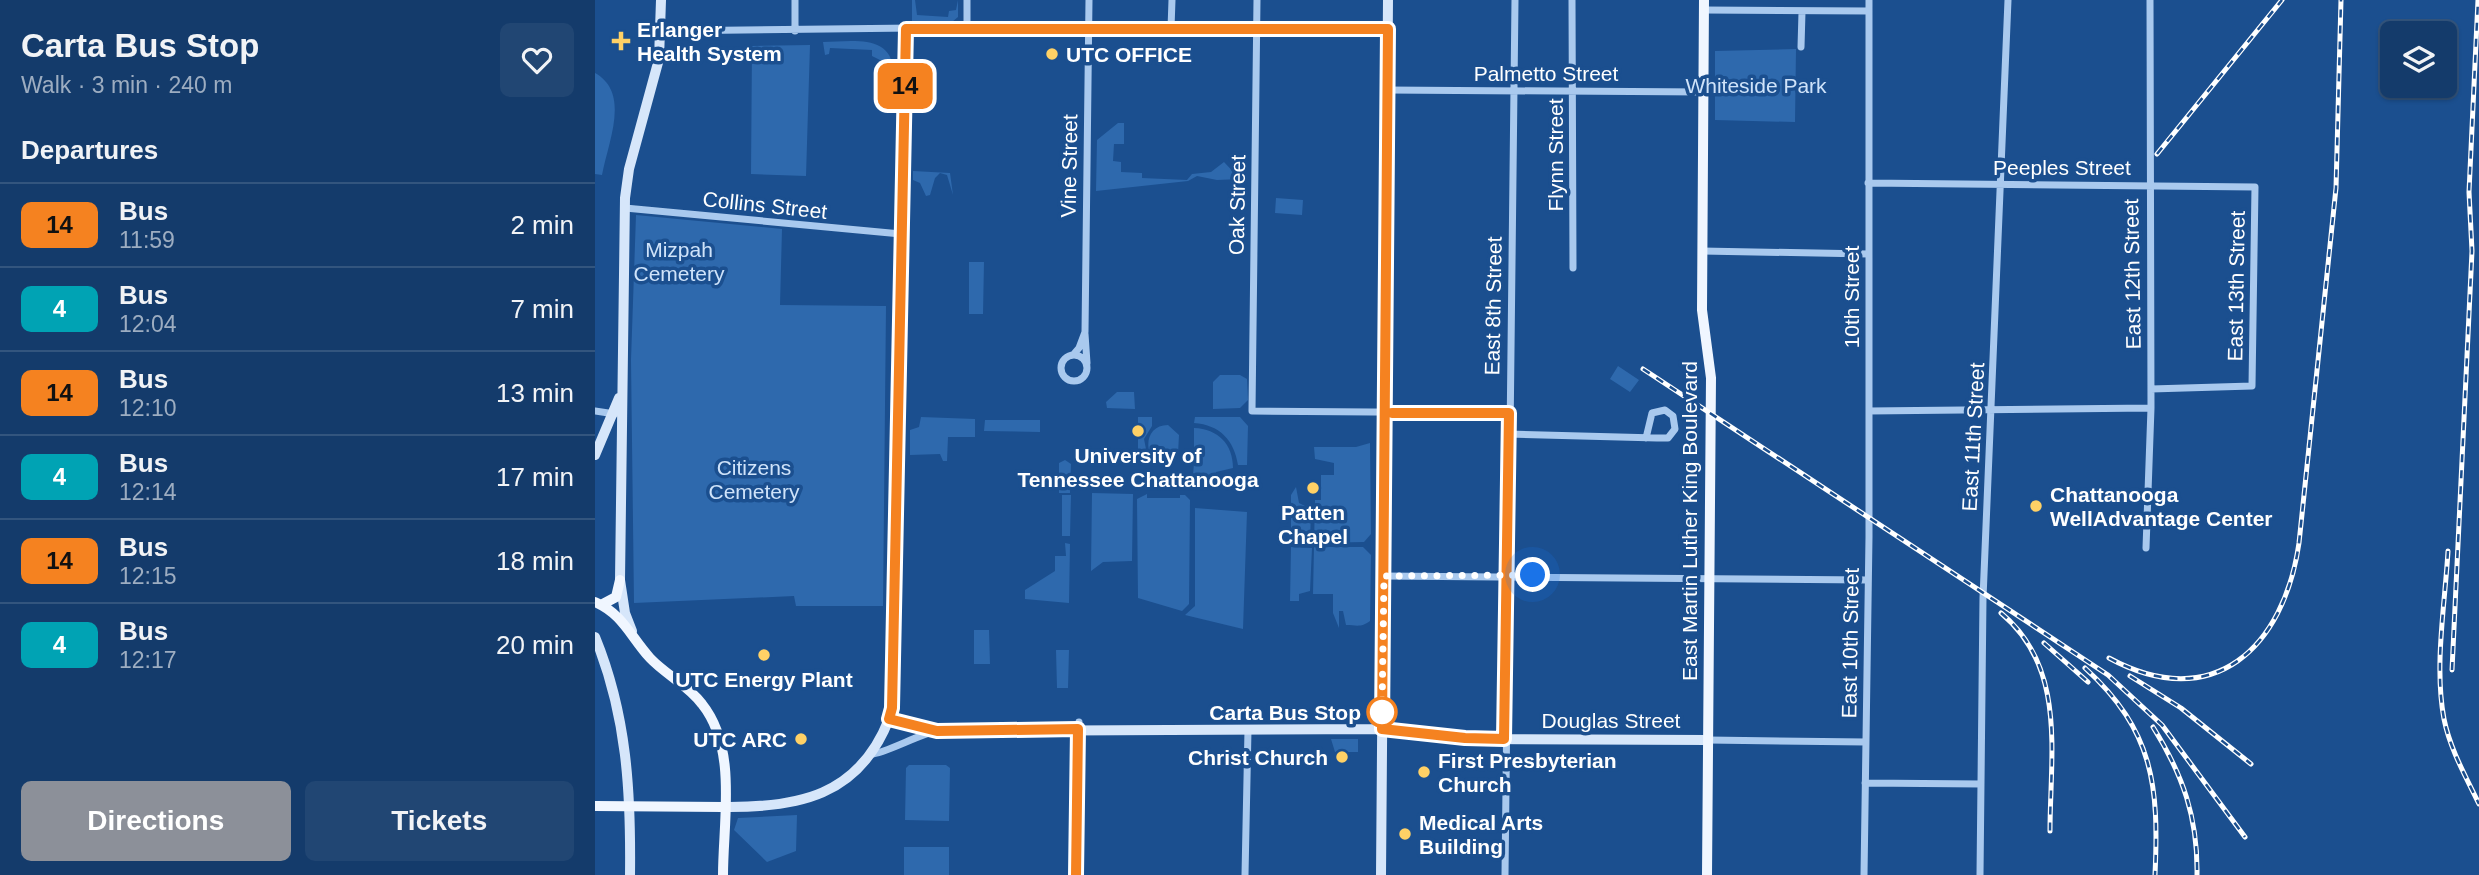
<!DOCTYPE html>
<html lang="en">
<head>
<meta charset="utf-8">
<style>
  :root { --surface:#143b6b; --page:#214673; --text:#f1f3f6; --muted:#9dadc1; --line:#33557e; --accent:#8c9099 }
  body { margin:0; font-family:Arial,sans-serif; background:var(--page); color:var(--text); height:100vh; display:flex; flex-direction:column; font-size:26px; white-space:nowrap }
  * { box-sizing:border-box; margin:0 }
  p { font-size:23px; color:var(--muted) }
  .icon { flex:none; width:38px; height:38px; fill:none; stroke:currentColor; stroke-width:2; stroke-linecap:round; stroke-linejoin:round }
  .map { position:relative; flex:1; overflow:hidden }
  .details { display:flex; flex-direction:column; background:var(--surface); width:595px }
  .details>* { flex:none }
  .badge { padding:0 14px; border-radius:10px; font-size:24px; line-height:46px }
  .fabs { position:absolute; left:1785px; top:21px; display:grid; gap:14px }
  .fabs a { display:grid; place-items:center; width:77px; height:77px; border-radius:10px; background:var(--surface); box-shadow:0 2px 5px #0004,0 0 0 2px var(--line); font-size:35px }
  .you { position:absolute; width:35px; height:35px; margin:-18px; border:5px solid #fff; border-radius:50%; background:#1a73e8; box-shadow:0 0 0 10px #1a73e833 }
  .map>.badge { position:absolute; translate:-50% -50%; box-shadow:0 0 0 4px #fff }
  h2 { padding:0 21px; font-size:26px; line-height:63px }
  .round { display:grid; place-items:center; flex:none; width:74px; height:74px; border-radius:10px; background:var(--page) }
  .summary { display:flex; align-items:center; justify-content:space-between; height:119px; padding:0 21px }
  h1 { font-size:33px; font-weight:700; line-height:52px }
  .action { display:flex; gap:14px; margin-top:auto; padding:14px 21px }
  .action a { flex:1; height:80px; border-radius:10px; background:var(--accent); color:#fff; font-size:28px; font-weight:700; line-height:80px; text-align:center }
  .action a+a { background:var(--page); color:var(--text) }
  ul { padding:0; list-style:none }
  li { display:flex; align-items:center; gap:21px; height:84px; padding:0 21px; border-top:2px solid var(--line) }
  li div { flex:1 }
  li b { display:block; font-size:26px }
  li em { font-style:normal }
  li .badge { min-width:77px; font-weight:700; text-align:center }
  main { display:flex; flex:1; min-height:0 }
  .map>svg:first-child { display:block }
</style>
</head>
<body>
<main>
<section class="details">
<div class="summary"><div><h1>Carta Bus Stop</h1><p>Walk · 3 min · 240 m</p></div><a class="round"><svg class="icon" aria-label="heart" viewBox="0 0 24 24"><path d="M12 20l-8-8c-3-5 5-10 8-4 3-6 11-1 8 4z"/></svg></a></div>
<h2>Departures</h2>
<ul>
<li><span class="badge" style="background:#f58220;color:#111">14</span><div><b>Bus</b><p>11:59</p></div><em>2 min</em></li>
<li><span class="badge" style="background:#00a3b4;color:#fff">4</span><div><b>Bus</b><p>12:04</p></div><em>7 min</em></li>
<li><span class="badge" style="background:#f58220;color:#111">14</span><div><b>Bus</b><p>12:10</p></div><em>13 min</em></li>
<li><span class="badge" style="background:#00a3b4;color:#fff">4</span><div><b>Bus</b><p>12:14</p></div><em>17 min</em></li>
<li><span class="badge" style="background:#f58220;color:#111">14</span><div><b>Bus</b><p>12:15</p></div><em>18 min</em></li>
<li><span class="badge" style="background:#00a3b4;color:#fff">4</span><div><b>Bus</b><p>12:17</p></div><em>20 min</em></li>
</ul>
<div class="action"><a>Directions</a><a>Tickets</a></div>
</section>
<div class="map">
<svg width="1884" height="875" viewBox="0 0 1884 875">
  <rect width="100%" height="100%" fill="#1b4f8f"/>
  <path fill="#2e69ad" d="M317,0H320L322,15L353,17L354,11L361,10L363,0V17L357,22H317Z
    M228,42C255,42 298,33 298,72L292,74L289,62L277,56V50L235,48L234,54L230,55Z
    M215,45L211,176L156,174L157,46Z
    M1201,49L1200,122L1120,120V51Z
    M0,73C36,93 13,142 7,175L0,174Z
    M523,123H529V144H519L518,161L526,162V172L547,173V178L592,180L597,174L616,172L629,162L645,179L622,180L602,176L593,181L501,191L502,140Z
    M318,171L355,173L358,195L352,175L345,173L340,178L335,195L331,196L325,183L318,180Z
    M681,198L708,200L707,215L680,213Z
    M41,215L187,229L185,305L291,306L288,606H201L199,596L39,603L36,360Z
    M374,262H389L388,314H374Z
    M1023,366L1044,380L1035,392L1015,379Z
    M625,375H645L652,379L653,400L645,408L618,409V382Z
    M522,392H539L540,409L512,408L511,402Z
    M326,417L380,419V437H353L352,461H348L345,454L315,455V430L324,427Z
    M543,417H557V426L549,439L552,454H543Z
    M600,417H645L653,426L652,465H643C639,440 625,425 599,423Z
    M390,420H445V432L389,431Z
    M573,425L584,435L583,454H555C550,440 556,425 573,425Z
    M599,428C623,429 638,444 638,468L621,472L620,478L598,475L599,463L604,457L599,451Z
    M775,443L776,534L769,542L719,543L720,500H726V475H739V463L720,459L719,447H761Z
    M470,460L476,464L475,493H464V463Z
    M701,487L704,503L716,509L715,544H696V495Z
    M497,493L538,494L537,561L508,562L496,571Z
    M552,494V498H585V495H590L595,500L594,604L587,611L543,598L542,499Z
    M467,495H476L475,536H467Z
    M600,508L652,512L648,629L590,615L600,606Z
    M470,543L475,544L474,603L430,599V590L460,571V556H471Z
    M696,547L717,548L715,591L704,594V601H695Z
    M719,547H768L776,555L775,621C766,628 761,625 751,625L748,611H744V628L738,613V594H718Z
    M379,630H394L395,664H379Z
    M461,650H474L473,688H462Z
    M736,739H763V752H740Z
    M314,765H351L355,768L354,821L310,820L311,768Z
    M202,815L201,851L172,862L139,830L143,818Z
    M309,847H354V875H309Z"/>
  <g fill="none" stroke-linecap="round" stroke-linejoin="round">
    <path stroke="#a9c9ee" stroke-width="7" d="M200,0V31
      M662,0L657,411L914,413
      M977,0L978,268
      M1109,10L1274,11
      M372,27V0
      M576,28L577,0
      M67,31L405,27L793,28
      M1206,47L1207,12
      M792,90L1108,92
      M1273,183L1660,187L1657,386L1556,389
      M30,208L306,234
      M1107,251L1273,254
      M490,334L492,363
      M478,355L484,348L490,332L494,0
      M466 368a13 13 0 1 1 26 0a13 13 0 1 1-26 0Z
      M0,411L20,414
      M1274,411L1556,408
      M913,434L1062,438H1073L1080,429L1078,416L1070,410L1057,413L1051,438
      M1551,548L1556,408L1555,0
      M789,576L1273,580
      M294,719L297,708L311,29
      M1113,740L1271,742
      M276,754C286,755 323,735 340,731
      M1270,783L1386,784
      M481,875L484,722
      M650,875L653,730
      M910,875L920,0
      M1269,875L1274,537V0
      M1385,875L1388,598L1413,0"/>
    <path stroke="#d6e6fa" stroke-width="10" d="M0,455L24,398
      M37,631L30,613L25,580L30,198L34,169L64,59L66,0
      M0,637C32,715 36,792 35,875
      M128,807C203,808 264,796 294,719L343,731L787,729L870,739L1113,740
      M786,875L793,0"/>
    <path stroke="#f0f6ff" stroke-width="10" d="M1109,0L1107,310L1116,378L1112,875
      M0,602C28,614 35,636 55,658C71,675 93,685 107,704C143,749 128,821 128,875
      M6,605L21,597L25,580
      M0,806L128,807"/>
    <defs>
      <path id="rail" d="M1562,154L1687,0
        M1048,369L1513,675L1567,725L1650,837
        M1853,551C1850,604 1839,666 1849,719C1855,749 1871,777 1884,804
        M1406,613C1472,668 1455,754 1455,831
        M1449,643L1493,682
        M1514,658C1619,715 1689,647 1704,543L1741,188L1746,0
        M1490,668C1559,731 1564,786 1560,875
        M1857,670L1877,251L1874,192L1883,0
        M1535,676L1586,708L1656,764
        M1558,727C1588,775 1603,818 1602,875"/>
    </defs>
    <use href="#rail" stroke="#fff" stroke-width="5"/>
    <use href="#rail" stroke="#1b4f8f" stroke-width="2.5" stroke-dasharray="8" stroke-linecap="butt"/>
  </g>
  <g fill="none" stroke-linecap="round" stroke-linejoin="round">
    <defs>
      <path id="line" d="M481,875L483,729L342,731L294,719L297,708L311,29H793L787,729L870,738L909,739L914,413H797"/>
    </defs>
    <use href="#line" stroke="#fff" stroke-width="16"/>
    <use href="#line" stroke="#f58220" stroke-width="10"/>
    <path stroke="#fff" stroke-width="7" stroke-dasharray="0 12.6" d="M787,712L789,576L938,575"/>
  </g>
  <g fill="#ffd166" stroke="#1b4f8f" stroke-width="2.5">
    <path d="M22.5 30.5h7v7h7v7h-7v7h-7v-7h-7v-7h7z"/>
    <circle cx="457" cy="54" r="7"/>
    <circle cx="543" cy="431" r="7"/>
    <circle cx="718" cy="488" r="7"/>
    <circle cx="1441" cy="506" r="7"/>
    <circle cx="169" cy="655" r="7"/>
    <circle cx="206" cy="739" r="7"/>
    <circle cx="747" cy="757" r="7"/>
    <circle cx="829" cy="772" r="7"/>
    <circle cx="810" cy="834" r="7"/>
  </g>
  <circle fill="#fff" stroke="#f58220" stroke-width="3.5" cx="787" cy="712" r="14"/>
  <g text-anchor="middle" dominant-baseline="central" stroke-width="7" stroke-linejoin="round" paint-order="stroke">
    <g font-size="21" font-weight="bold" fill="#fff" stroke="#1b4f8f" text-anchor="start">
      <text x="42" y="29">Erlanger<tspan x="42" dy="24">Health System</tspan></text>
      <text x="471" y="54">UTC OFFICE</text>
      <text x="543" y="455" text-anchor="middle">University of<tspan x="543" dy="24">Tennessee Chattanooga</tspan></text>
      <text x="1455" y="494">Chattanooga<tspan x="1455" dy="24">WellAdvantage Center</tspan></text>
      <text x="718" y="512" text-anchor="middle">Patten<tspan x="718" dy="24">Chapel</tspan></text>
      <text x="169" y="679" text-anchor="middle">UTC Energy Plant</text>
      <text x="192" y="739" text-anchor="end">UTC ARC</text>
      <text x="733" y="757" text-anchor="end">Christ Church</text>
      <text x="843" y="760">First Presbyterian<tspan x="843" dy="24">Church</tspan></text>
      <text x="824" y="822">Medical Arts<tspan x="824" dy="24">Building</tspan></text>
    </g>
    <g font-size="21" fill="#fff" stroke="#1b4f8f">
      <text x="951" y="73">Palmetto Street</text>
      <text transform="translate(960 155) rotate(-90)">Flynn Street</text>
      <text transform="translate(474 166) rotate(-89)">Vine Street</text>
      <text x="1467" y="167">Peeples Street</text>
      <text transform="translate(170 205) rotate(6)">Collins Street</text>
      <text transform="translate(642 205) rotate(-89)">Oak Street</text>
      <text transform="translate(1537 274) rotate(-91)">East 12th Street</text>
      <text transform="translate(1641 286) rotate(-89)">East 13th Street</text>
      <text transform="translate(1256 297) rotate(-90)">10th Street</text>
      <text transform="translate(898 306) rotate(-89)">East 8th Street</text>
      <text transform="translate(1378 437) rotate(-87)">East 11th Street</text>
      <text transform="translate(1094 521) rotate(-90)">East Martin Luther King Boulevard</text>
      <text transform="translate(1255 643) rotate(-89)">East 10th Street</text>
      <text x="1016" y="720">Douglas Street</text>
    </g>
    <g font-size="21" fill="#cfe3fa" stroke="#1b4f8f">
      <text x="1161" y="85">Whiteside Park</text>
      <text x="84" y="249">Mizpah<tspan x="84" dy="24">Cemetery</tspan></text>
      <text x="159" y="467">Citizens<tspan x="159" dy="24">Cemetery</tspan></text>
    </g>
    <g font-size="21" font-weight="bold" fill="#fff" stroke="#1b4f8f" text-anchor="end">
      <text x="766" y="712">Carta Bus Stop</text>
    </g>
  </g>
</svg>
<div class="fabs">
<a><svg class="icon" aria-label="layers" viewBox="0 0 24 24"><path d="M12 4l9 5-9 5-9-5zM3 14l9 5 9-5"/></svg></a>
</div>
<div class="you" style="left:938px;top:575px"></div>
<b class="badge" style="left:310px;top:86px;background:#f58220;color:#111">14</b>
</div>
</main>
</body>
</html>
